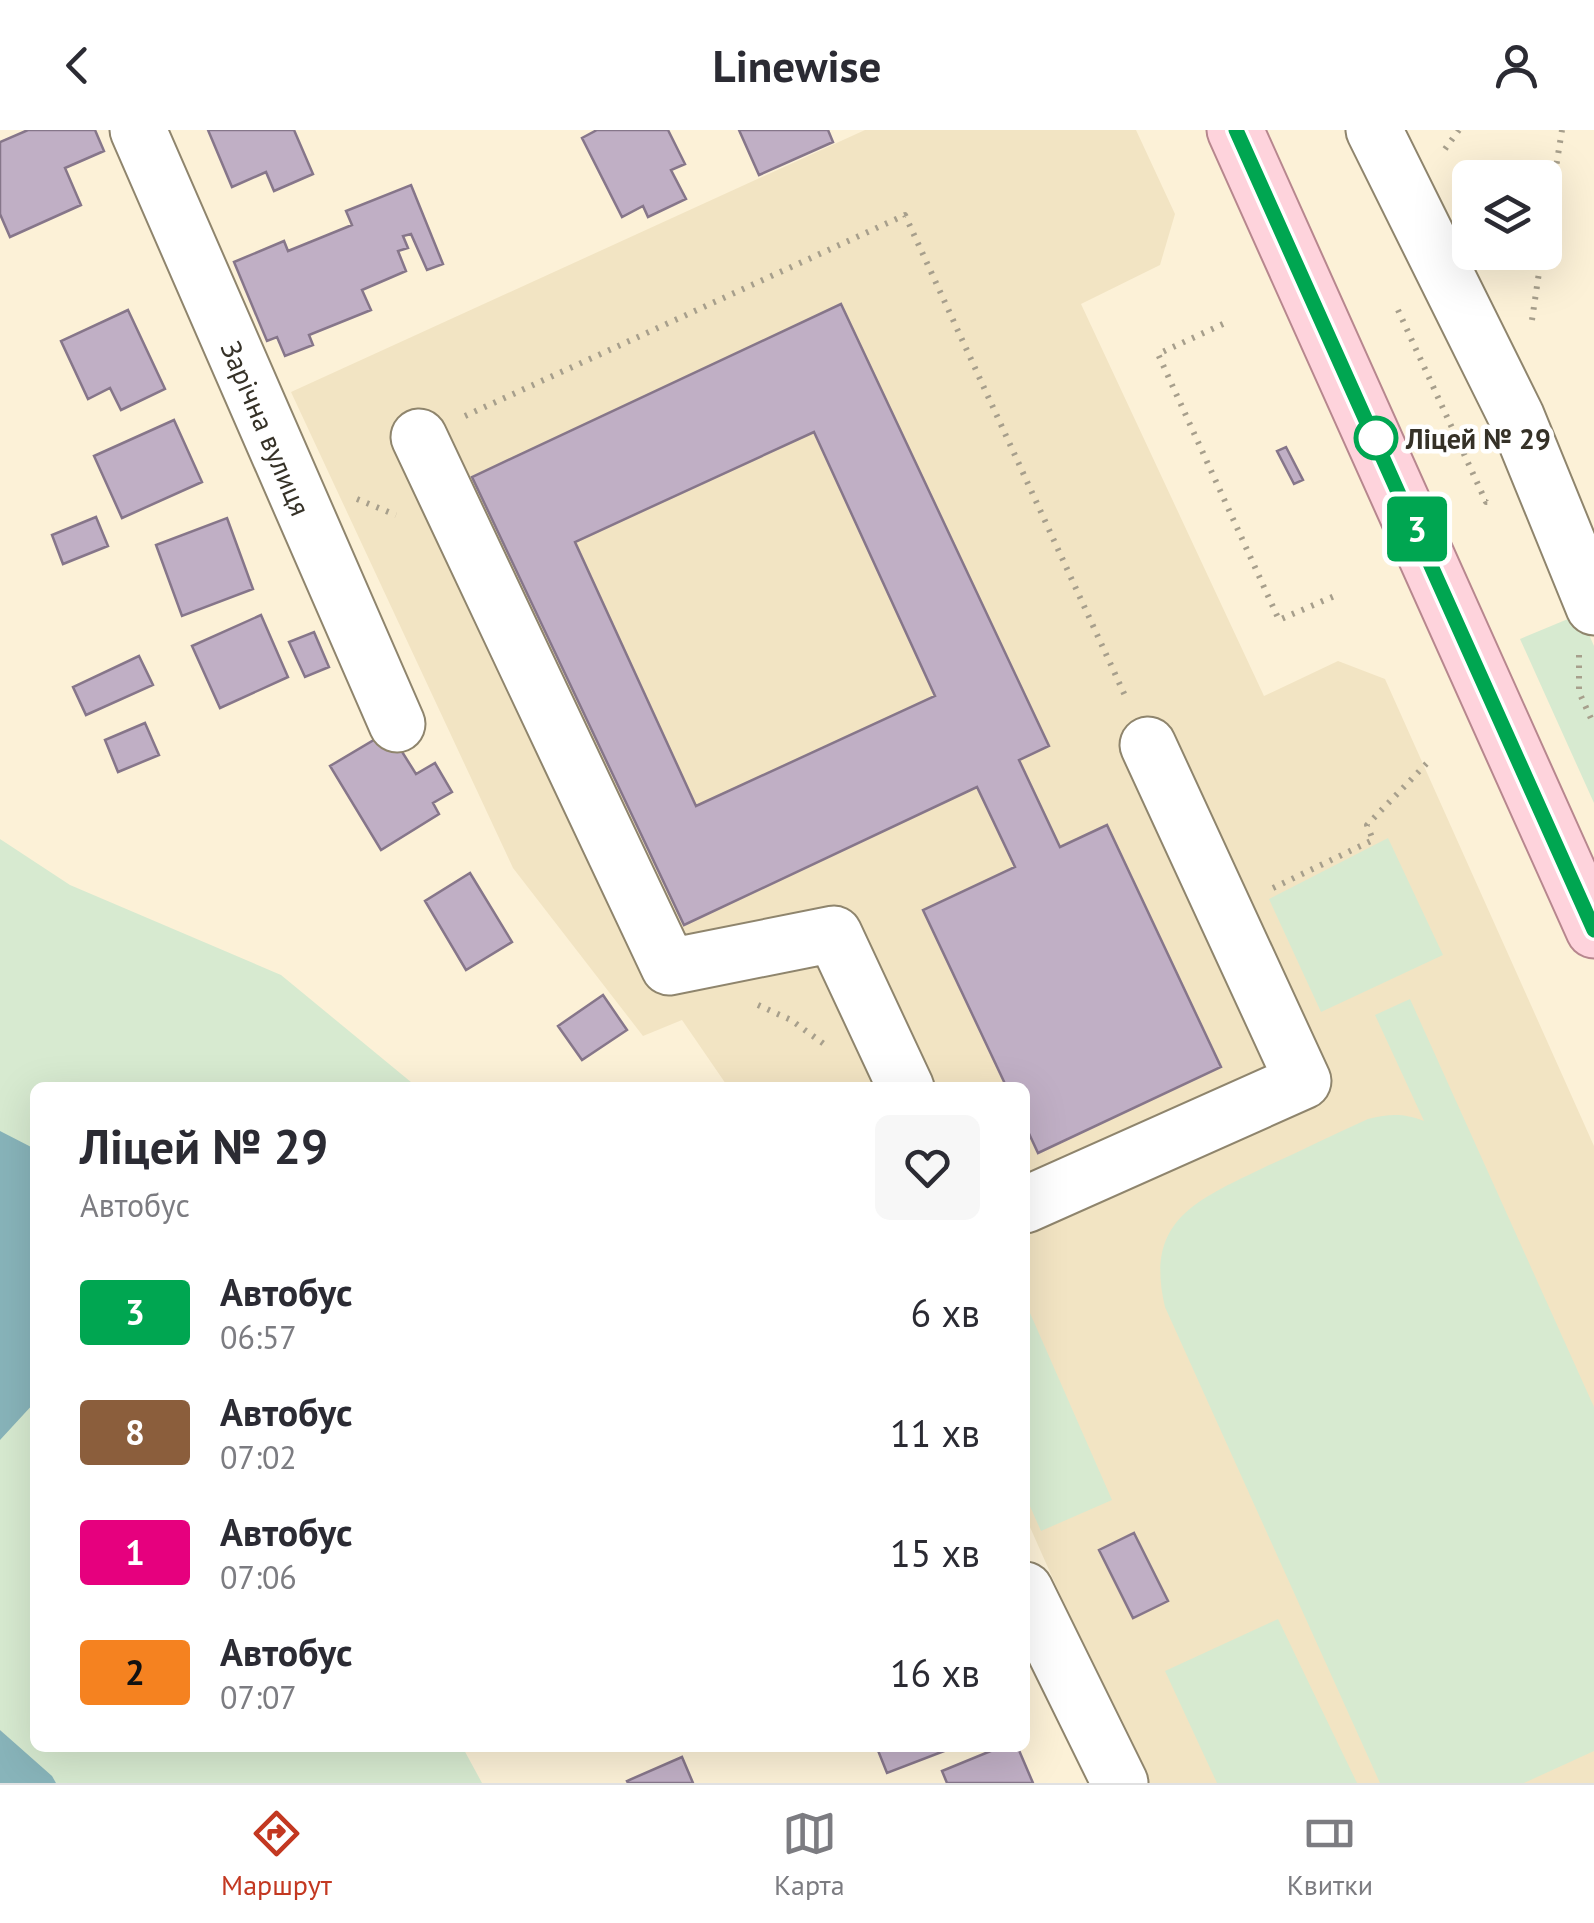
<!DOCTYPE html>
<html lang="uk">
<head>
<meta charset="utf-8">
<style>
  :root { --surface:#fff; --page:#f7f7f7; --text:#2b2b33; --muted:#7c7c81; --line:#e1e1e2; --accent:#c33821 }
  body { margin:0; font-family:"PT Sans",sans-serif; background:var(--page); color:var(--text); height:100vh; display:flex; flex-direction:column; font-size:38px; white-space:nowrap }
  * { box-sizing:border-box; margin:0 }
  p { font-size:32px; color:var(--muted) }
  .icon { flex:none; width:55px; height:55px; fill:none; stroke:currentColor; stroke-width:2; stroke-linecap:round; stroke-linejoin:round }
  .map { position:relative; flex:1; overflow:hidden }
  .side { position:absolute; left:30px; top:952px; width:1000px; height:670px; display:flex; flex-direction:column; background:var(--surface); border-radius:15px; box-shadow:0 10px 40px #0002 }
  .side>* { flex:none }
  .badge { padding:0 20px; border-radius:8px; font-size:35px; line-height:65px }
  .fabs { position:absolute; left:1452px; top:30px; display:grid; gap:20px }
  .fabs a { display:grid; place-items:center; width:110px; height:110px; border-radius:15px; background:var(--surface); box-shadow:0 10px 40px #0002; font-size:50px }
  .map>.badge { position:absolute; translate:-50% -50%; box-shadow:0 0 0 5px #fff }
  .round { display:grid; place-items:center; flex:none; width:105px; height:105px; border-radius:15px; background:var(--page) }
  .summary { display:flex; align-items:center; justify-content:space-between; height:170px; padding:0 50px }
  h1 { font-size:48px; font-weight:800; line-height:75px }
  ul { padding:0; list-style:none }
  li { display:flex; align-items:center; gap:30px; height:120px; padding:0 50px }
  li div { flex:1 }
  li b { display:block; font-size:38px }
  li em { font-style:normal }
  li .badge { min-width:110px; font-weight:700; text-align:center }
  header { display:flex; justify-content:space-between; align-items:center; height:130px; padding:0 50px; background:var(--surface); font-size:45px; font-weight:800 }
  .dock { display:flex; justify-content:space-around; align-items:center; height:140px; border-top:2px solid var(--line); background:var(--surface); font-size:28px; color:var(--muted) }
  .dock a { display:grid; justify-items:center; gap:5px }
  .dock .active { color:var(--accent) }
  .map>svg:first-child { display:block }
</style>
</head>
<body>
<header><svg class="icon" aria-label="back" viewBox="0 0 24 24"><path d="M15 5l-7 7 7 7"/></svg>Linewise<svg class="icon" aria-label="person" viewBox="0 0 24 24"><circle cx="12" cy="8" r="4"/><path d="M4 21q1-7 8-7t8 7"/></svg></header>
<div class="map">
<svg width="1594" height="1653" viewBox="0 0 1594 1653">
  <rect width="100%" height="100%" fill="#fcf1d7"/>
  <path fill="#f2e4c3" d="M865,0H1136L1175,84L1160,135L1081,174L1264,566L1338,531L1385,549L1594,1016V1653H1144L1025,1386V958L728,957L682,890L643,906L513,738L291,262Z"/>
  <path fill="#d7ead0" d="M1580,484L1594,516V673L1520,509Z
    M1388,708L1443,825L1321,882L1269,769Z
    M0,709L70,755L281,845L417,957L35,958V1618H463L482,1653H56L0,1600Z
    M1410,869L1594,1277V1621L1524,1653H1380L1165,1177C1144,1090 1197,1070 1263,1038C1298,1022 1333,1005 1368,989C1390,984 1403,983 1424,991L1375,885Z
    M1030,1183L1112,1370L1041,1401L1025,1365V1185Z
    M1278,1489L1357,1653H1217L1165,1541Z"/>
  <path fill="#88b4ba" d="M0,1001L35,1019V1272L0,1310Z
    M0,1600L52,1646L56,1653H0Z"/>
  <path fill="#c0afc5" stroke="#86768a" stroke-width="2.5" fill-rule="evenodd" d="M28,0H95L104,21L65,38L81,75L10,107L0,84V12Z
    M208,0H294L313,44L274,61L266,42L232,57Z
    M597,0H668L685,34L671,40L686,69L648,87L643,76L622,87L582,8Z
    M739,0H828L833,12L759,45Z
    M411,55L443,134L427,140L411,104L403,106L408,118L398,121L406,141L362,160L371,180L309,205L313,215L285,226L277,207L267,211L234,132L284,111L288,121L352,95L346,81Z
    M841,174L1049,616L1019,630L1060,717L1107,695L1221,937L1038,1023L1025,995V958H1007L923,780L1015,737L977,657L684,795L472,347ZM814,302L935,566L696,676L575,412Z
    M128,180L165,259L121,280L110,258L88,269L61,211Z
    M174,290L202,352L122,388L94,326Z
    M1286,317L1303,350L1294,354L1277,321Z
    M96,387L108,416L63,434L52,405Z
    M227,388L253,459L182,486L156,415Z
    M261,485L288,547L220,578L192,516Z
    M314,502L329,537L305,547L289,512Z
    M139,526L153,555L86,585L73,557Z
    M145,593L159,625L118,642L105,610Z
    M389,601L416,644L435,633L452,662L433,673L439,684L381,720L330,636Z
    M470,743L512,812L466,840L425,771Z
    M603,865L627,900L582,930L558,896Z
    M1134,1403L1168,1471L1133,1488L1099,1420Z
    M877,1618H952L887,1643Z
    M998,1618H1018L1033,1653H947L942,1641Z
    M682,1627L693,1653H628L627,1651Z"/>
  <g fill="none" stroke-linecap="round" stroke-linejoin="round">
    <defs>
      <path id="minor" d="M138,0L397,594
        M1374,0L1516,286L1594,477
        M419,307L669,837L834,804L906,958
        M1025,1075L1303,951L1148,615
        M1025,1460L1120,1653"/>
      <path id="major" d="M1235,0L1594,800"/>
    </defs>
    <use href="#minor" stroke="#8f856d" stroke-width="59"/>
    <use href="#major" stroke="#b7878e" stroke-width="59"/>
    <path stroke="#a79f8c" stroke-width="6" stroke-dasharray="2.5 8" stroke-linecap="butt" d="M1445,19L1459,0
      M1545,106L1562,0
      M1398,180L1486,372H1491
      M1532,190L1542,122
      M1223,194L1158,224L1279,490L1339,464
      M465,286L905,85L1127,570
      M357,369L396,385
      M1579,525V562L1594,595
      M1273,758L1373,710L1367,695L1431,629
      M758,875L791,890L824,914"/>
    <use href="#minor" stroke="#fff" stroke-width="55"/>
    <use href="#major" stroke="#fed3dc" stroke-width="55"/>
  </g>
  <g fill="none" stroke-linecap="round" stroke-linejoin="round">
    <defs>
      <path id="line" d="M1236,0L1594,800"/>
    </defs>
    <use href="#line" stroke="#fff" stroke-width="22"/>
    <use href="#line" stroke="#00a651" stroke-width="15"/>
  </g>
  <circle fill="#fff" stroke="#00a651" stroke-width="5" cx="1376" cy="308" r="20"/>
  <g text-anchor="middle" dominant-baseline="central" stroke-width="9" stroke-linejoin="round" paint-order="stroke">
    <g font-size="28" fill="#353127" stroke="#fff">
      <text transform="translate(266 298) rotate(67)">Зарічна вулиця</text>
    </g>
    <g font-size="28" font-weight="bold" fill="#353127" stroke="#fff" text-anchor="start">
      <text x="1406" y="308">Ліцей № 29</text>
    </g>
  </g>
</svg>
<div class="fabs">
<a><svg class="icon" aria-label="layers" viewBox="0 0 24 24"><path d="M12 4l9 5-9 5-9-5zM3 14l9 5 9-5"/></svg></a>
</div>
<b class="badge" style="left:1417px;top:399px;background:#00a651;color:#fff">3</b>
<section class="side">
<div class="summary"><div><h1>Ліцей № 29</h1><p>Автобус</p></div><a class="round"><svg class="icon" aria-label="heart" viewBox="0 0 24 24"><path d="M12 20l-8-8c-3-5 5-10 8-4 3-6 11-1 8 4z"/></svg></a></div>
<ul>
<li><span class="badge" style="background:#00a651;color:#fff">3</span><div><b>Автобус</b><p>06:57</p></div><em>6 хв</em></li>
<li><span class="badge" style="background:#8b5e3c;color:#fff">8</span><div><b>Автобус</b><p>07:02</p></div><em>11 хв</em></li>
<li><span class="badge" style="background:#e6007e;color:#fff">1</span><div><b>Автобус</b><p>07:06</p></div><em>15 хв</em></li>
<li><span class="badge" style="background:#f58220;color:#111">2</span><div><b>Автобус</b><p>07:07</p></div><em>16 хв</em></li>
</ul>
</section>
</div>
<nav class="dock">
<a class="active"><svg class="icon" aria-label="directions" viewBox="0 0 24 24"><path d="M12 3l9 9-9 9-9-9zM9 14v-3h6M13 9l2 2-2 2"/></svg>Маршрут</a>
<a><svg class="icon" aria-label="map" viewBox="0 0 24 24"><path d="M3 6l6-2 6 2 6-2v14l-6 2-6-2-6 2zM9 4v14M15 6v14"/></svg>Карта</a>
<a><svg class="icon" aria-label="tickets" viewBox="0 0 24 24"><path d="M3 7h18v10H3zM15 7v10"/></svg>Квитки</a>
</nav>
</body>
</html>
